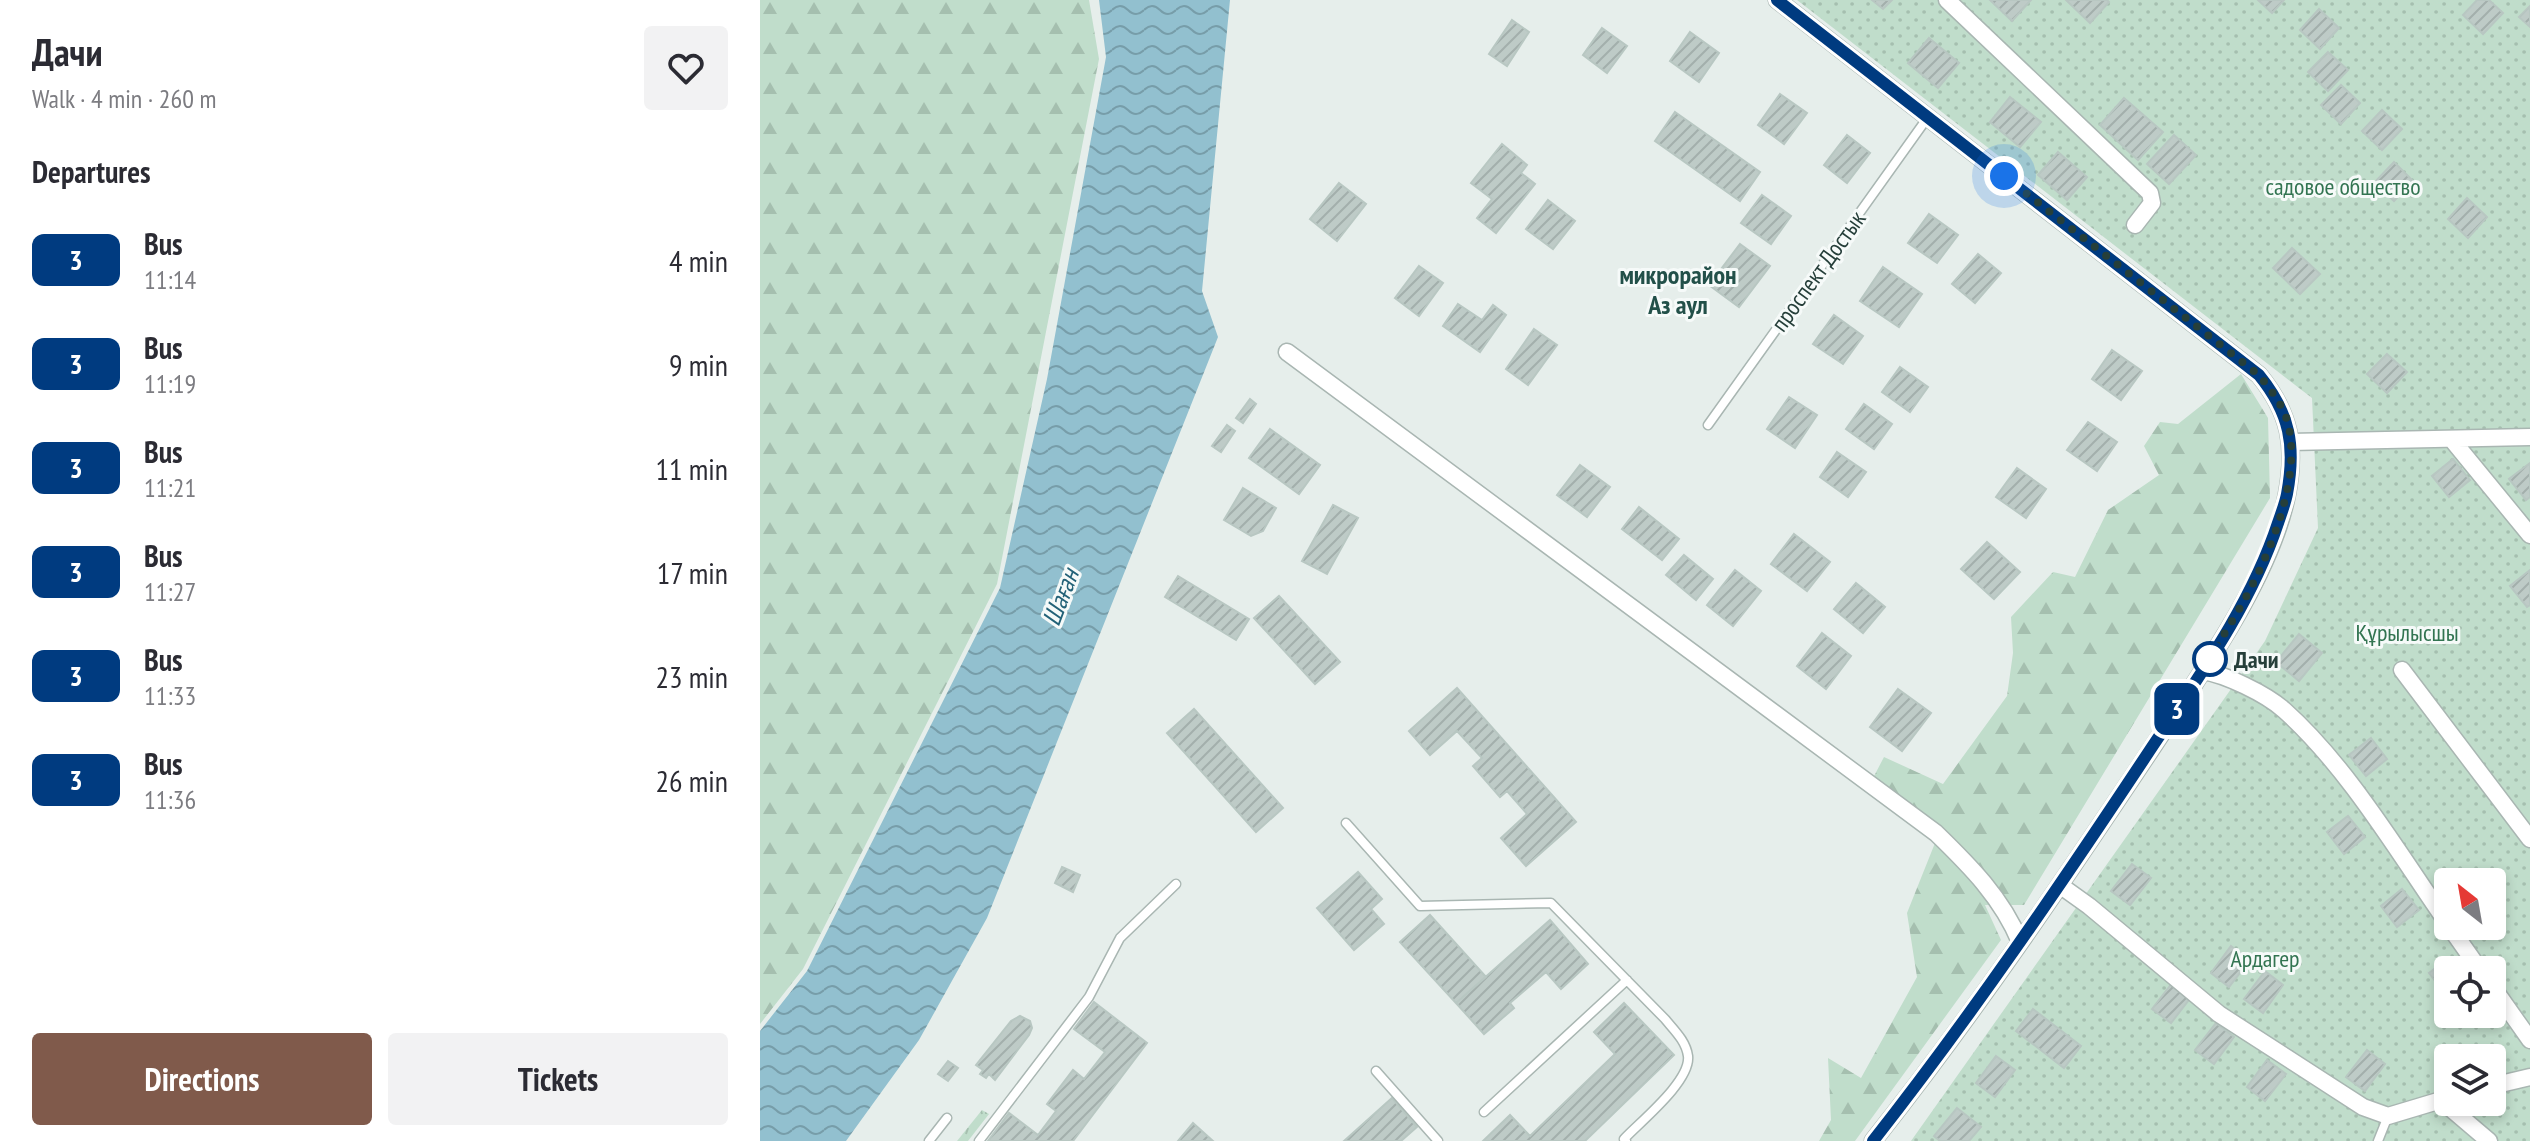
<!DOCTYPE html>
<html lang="en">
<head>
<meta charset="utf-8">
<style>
  :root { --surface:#fff; --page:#f2f2f3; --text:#2b2b33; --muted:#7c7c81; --accent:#805a4b }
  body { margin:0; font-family:"PT Sans Narrow",sans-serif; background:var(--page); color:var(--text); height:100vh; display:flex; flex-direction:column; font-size:30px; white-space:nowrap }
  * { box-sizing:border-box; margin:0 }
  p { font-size:26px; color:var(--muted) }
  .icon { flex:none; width:44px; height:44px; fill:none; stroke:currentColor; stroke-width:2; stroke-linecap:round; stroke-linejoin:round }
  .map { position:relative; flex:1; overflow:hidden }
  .drawer { display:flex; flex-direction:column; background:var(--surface); width:760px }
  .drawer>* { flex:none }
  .badge { padding:0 16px; border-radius:12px; font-size:28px; line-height:52px }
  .needle { width:52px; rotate:329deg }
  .controls { position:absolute; left:1674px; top:868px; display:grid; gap:16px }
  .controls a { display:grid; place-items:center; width:72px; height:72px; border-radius:8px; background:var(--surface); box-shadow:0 4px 12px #0003; font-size:40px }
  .you { position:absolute; width:40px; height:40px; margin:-20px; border:6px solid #fff; border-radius:50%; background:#1a73e8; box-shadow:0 0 0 12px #1a73e833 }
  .map>.badge { position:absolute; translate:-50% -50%; box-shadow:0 0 0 4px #fff }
  h2 { padding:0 32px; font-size:30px; line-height:72px }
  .round { display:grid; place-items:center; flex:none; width:84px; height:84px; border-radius:8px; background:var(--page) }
  .head { display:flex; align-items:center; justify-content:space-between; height:136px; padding:0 32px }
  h1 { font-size:38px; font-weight:800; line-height:60px }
  .cta { display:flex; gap:16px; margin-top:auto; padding:16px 32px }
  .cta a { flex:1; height:92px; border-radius:8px; background:var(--accent); color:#fff; font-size:32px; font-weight:800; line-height:92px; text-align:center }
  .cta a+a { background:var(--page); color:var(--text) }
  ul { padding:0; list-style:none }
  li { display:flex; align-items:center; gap:24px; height:104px; padding:0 32px }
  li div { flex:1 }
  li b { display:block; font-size:30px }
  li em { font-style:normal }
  li .badge { min-width:88px; font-weight:700; text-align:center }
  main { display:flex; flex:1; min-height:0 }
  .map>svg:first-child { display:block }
</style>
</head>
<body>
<main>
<section class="drawer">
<div class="head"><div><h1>Дачи</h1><p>Walk · 4 min · 260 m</p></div><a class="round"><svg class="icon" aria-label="heart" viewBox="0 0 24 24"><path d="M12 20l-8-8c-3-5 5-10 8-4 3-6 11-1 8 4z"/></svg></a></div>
<h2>Departures</h2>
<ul>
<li><span class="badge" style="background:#003b80;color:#fff">3</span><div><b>Bus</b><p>11:14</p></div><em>4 min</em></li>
<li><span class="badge" style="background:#003b80;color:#fff">3</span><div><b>Bus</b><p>11:19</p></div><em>9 min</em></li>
<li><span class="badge" style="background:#003b80;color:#fff">3</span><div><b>Bus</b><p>11:21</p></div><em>11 min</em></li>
<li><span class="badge" style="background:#003b80;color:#fff">3</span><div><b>Bus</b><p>11:27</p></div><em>17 min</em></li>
<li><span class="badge" style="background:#003b80;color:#fff">3</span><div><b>Bus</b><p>11:33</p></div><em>23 min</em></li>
<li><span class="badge" style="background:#003b80;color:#fff">3</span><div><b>Bus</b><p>11:36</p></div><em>26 min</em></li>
</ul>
<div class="cta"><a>Directions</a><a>Tickets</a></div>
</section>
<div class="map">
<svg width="1770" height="1141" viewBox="0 0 1770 1141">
  <defs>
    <pattern id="grass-tufts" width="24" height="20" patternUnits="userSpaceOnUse" patternTransform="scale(2)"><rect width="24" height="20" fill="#c0ddcb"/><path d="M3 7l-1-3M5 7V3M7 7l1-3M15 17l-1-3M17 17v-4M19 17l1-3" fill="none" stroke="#a5bfaf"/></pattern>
    <pattern id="forest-firs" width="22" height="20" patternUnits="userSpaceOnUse" patternTransform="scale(2)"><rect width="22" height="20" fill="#c0ddcb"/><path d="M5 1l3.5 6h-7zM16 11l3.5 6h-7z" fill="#a5bfaf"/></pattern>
    <pattern id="garden-dots" width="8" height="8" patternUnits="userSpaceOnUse" patternTransform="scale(2)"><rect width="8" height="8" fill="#c0ddcb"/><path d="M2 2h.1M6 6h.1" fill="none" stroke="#a5bfaf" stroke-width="1.8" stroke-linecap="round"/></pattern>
    <pattern id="water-waves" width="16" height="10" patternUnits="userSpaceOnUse" patternTransform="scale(2)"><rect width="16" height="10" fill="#92c0cf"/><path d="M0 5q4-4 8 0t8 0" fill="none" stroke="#779da9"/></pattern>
    <pattern id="building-hatch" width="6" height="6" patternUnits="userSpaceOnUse" patternTransform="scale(2)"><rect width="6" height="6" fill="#becbc7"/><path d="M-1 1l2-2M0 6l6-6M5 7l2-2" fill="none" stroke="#a3afac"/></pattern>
  </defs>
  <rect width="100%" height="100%" fill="#e6eeeb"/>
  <path fill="url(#grass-tufts)" d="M222,1110L229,1114L208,1141H197Z"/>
  <path fill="url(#forest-firs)" d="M0,0H329L339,59L237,584L43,969L0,1024Z
    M1481,374L1508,418L1510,498L1264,905H1225L1241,940L1095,1141H1059L1071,1120L1068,1058L1101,1078L1157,977L1147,913L1181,828L1112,780L1124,757L1183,784L1247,696L1253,653L1251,617L1293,572L1315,577L1348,510L1399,475L1384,446L1400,422L1418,424Z"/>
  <path fill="url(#garden-dots)" fill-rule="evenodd" d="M1037,0H1770V1141H1151L1505,641L1558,528L1552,398ZM1688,882H1732V926H1688ZM1688,970H1732V1014H1688ZM1688,1058H1732V1102H1688Z"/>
  <path fill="url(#water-waves)" d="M339,0H470L442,291L458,337L227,918L159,1040L86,1141H0V1031L47,971L240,588L287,379L346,57Z"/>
  <path fill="url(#building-hatch)" stroke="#b8c7c2" stroke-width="2" d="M1112,0H1132L1123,9Z
    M1230,0H1271L1252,21Z
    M1306,0H1347L1349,2L1330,23Z
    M1498,0H1524L1512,13Z
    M1717,0H1729L1743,13L1723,34L1703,15Z
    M1770,6V27L1759,17Z
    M1559,9L1579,28L1560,49L1540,30Z
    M752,20L769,32L747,66L729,54Z
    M842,28L867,46L847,73L823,55Z
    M930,32L959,53L939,82L910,61Z
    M1169,38L1199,63L1178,88L1148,63Z
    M1568,52L1588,70L1568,91L1548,72Z
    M1581,85L1600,103L1581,124L1561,105Z
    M1020,94L1047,113L1024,144L998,125Z
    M1250,97L1281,122L1260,147L1230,122Z
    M1364,98L1403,132L1378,160L1340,125Z
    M1622,110L1642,129L1622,150L1602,131Z
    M915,112L1000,172L980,201L895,141Z
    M1087,135L1110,153L1087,183L1064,165Z
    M1414,135L1436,155L1409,184L1387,164Z
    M742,144L767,165L761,173L775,184L736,233L717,218L732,199L711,183Z
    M1298,152L1327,177L1307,200L1278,175Z
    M1634,162L1653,181L1634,201L1614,183Z
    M579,183L606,204L577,241L550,219Z
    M1002,195L1031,216L1011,244L981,223Z
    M1707,198L1727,217L1708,238L1688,219Z
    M788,200L815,221L793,249L766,229Z
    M1169,214L1198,235L1177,263L1148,243Z
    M980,244L1010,266L979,307L949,285Z
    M1532,248L1560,274L1540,294L1513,268Z
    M1218,254L1241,273L1215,303L1192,284Z
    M659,266L683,283L659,316L635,298Z
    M1123,267L1162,294L1139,327L1100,301Z
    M698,304L722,320L733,305L746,315L720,352L683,326Z
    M1074,315L1103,336L1083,364L1053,344Z
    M774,329L797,345L768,385L746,369Z
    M1352,350L1382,371L1361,400L1332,379Z
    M1627,354L1647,372L1627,393L1607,374Z
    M1140,367L1168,387L1150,412L1122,392Z
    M1029,397L1057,415L1035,448L1007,429Z
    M490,399L496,404L483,423L476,418Z
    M1104,404L1132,424L1114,449L1086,429Z
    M1328,422L1357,442L1337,471L1307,450Z
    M467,425L475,431L461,452L452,446Z
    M510,429L560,465L539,494L489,458Z
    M1077,452L1106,472L1088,497L1060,477Z
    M1693,459L1710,480L1689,497L1672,476Z
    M1770,463V497L1766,500L1749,479Z
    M820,465L850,487L827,517L797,495Z
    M1257,468L1286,489L1266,518L1236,497Z
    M483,488L516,508L503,531L491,536L464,520Z
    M573,505L598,518L567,574L542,561Z
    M879,507L919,539L902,560L862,529Z
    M1034,534L1070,562L1047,591L1011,564Z
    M1227,542L1260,572L1234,599L1201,569Z
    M924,555L953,579L936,600L906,575Z
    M975,570L1001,591L973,626L947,605Z
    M1770,570V605L1767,607L1750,586Z
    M418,576L489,619L476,640L405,597Z
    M1096,583L1125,607L1103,633L1074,609Z
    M519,596L580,662L555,684L494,618Z
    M1062,633L1091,656L1066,689L1037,666Z
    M1539,634L1562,653L1539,681L1516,662Z
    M697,688L816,822L766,866L741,838L767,814L747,791L740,797L713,766L722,758L697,731L670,755L649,731Z
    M1138,689L1171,713L1142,751L1110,727Z
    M434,709L523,808L496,832L407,733Z
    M1611,738L1627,759L1606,776L1589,755Z
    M1588,816L1605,837L1584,854L1567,832Z
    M1372,864L1391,878L1370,905L1351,891Z
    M302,867L320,875L313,892L295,883Z
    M598,872L622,899L611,909L624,924L594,950L557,908Z
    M1642,889L1659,910L1637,927L1621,906Z
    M670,915L726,977L696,1003L640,942Z
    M790,920L828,964L801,989L786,972L750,1003L754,1008L724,1034L696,1003Z
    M1471,946L1490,960L1469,987L1451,973Z
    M1690,957L1701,970H1688V993L1686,995L1669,973Z
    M1505,971L1523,985L1503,1013L1484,999Z
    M1413,982L1432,996L1411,1023L1392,1009Z
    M334,1002L387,1043L313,1141H228L249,1113L278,1135L296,1111L287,1104L313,1070L324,1079L345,1052L314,1029Z
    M864,1003L914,1055L825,1141H723L750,1115L770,1136L855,1054L834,1032Z
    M1273,1009L1321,1046L1304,1068L1256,1031Z
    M260,1016L270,1021L272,1028L269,1035L235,1080L229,1074L226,1078L220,1074L223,1070L216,1065L251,1021Z
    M1456,1023L1474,1037L1454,1064L1435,1050Z
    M1607,1050L1625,1064L1605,1091L1586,1077Z
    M1236,1056L1255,1070L1235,1097L1216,1083Z
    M1507,1060L1526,1074L1505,1101L1487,1087Z
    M188,1061L198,1068L188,1081L178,1074Z
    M632,1098L657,1127L641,1141H584Z
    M1197,1108L1221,1127L1209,1141H1180L1174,1136Z
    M433,1123L453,1141H418Z"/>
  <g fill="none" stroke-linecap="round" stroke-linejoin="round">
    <defs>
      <path id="lane" d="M948,425L1168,117
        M586,823L660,906L791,903L905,1019C914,1030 926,1041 928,1056C931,1081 881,1121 864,1139L866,1141
        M616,1071L678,1141
        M724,1112L867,980
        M169,1141L187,1118
        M219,1141L329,997L360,938L416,884
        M1618,1141L1628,1116"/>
      <path id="street" d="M1017,0L1499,375C1530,413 1536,446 1527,494C1512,575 1439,676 1394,745C1304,880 1214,1014 1113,1141
        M1187,0L1390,193L1392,203L1375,225
        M527,352L1176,833C1210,866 1242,898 1260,942
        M1693,441L1770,535
        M1530,442L1770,437
        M1642,670L1770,839
        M1442,671C1465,674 1506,694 1524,710C1588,767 1639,854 1688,924
        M1301,886L1329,906L1459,1014L1603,1107L1628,1116L1688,1098
        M1689,926L1720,970
        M1732,986L1770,1040
        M1732,1086L1770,1077
        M1682,1101L1729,1141"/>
    </defs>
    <use href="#lane" stroke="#a9b6b2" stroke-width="11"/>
    <use href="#street" stroke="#a9b6b2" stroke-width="19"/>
    <use href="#lane" stroke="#fff" stroke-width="8"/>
    <use href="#street" stroke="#fff" stroke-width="16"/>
  </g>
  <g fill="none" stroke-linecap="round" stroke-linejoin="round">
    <defs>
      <path id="line" d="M1017,0L1499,375C1530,413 1536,446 1527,494C1525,504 1521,514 1518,523C1491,605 1438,678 1390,750C1302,883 1212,1015 1113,1141"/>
    </defs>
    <use href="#line" stroke="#fff" stroke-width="18"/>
    <use href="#line" stroke="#003b80" stroke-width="12"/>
    <path stroke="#263f3a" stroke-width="8" stroke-dasharray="0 14.4" d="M1244,176L1499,375C1510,389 1520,401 1526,417C1545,473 1509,557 1481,606C1471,624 1459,641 1450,659"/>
  </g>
  <circle fill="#fff" stroke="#003b80" stroke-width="4" cx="1450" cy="659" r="16"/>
  <g text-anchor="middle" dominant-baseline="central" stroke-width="6" stroke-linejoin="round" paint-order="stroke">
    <g font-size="24" fill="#327451" stroke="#f6faf9">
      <text x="1583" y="186">садовое общество</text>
      <text x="1647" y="632">Құрылысшы</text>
      <text x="1505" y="958">Ардагер</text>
    </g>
    <g font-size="24" fill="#263f3a" stroke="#f6faf9">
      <text transform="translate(1058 271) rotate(-54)">проспект Достык</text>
    </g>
    <g font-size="24" font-weight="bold" fill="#263f3a" stroke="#f6faf9" text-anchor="start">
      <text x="1474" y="659">Дачи</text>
    </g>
    <g font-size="26" font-weight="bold" fill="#225049" stroke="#f6faf9">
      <text x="918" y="274">микрорайон<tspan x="918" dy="30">Аз аул</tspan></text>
    </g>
    <g font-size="26" font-style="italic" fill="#236278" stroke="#f6faf9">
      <text transform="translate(300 597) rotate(-69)">Шаған</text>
    </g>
  </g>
</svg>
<div class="controls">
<a><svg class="needle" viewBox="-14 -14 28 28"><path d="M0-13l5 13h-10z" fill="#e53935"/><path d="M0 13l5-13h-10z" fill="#7c7c81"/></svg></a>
<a><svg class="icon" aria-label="locate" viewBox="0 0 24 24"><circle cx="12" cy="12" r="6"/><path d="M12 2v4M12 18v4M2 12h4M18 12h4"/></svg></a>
<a><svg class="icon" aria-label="layers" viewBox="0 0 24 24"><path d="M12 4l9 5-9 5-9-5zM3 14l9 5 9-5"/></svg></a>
</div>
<div class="you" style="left:1244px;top:176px"></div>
<b class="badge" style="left:1417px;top:709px;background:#003b80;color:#fff">3</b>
</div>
</main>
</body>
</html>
